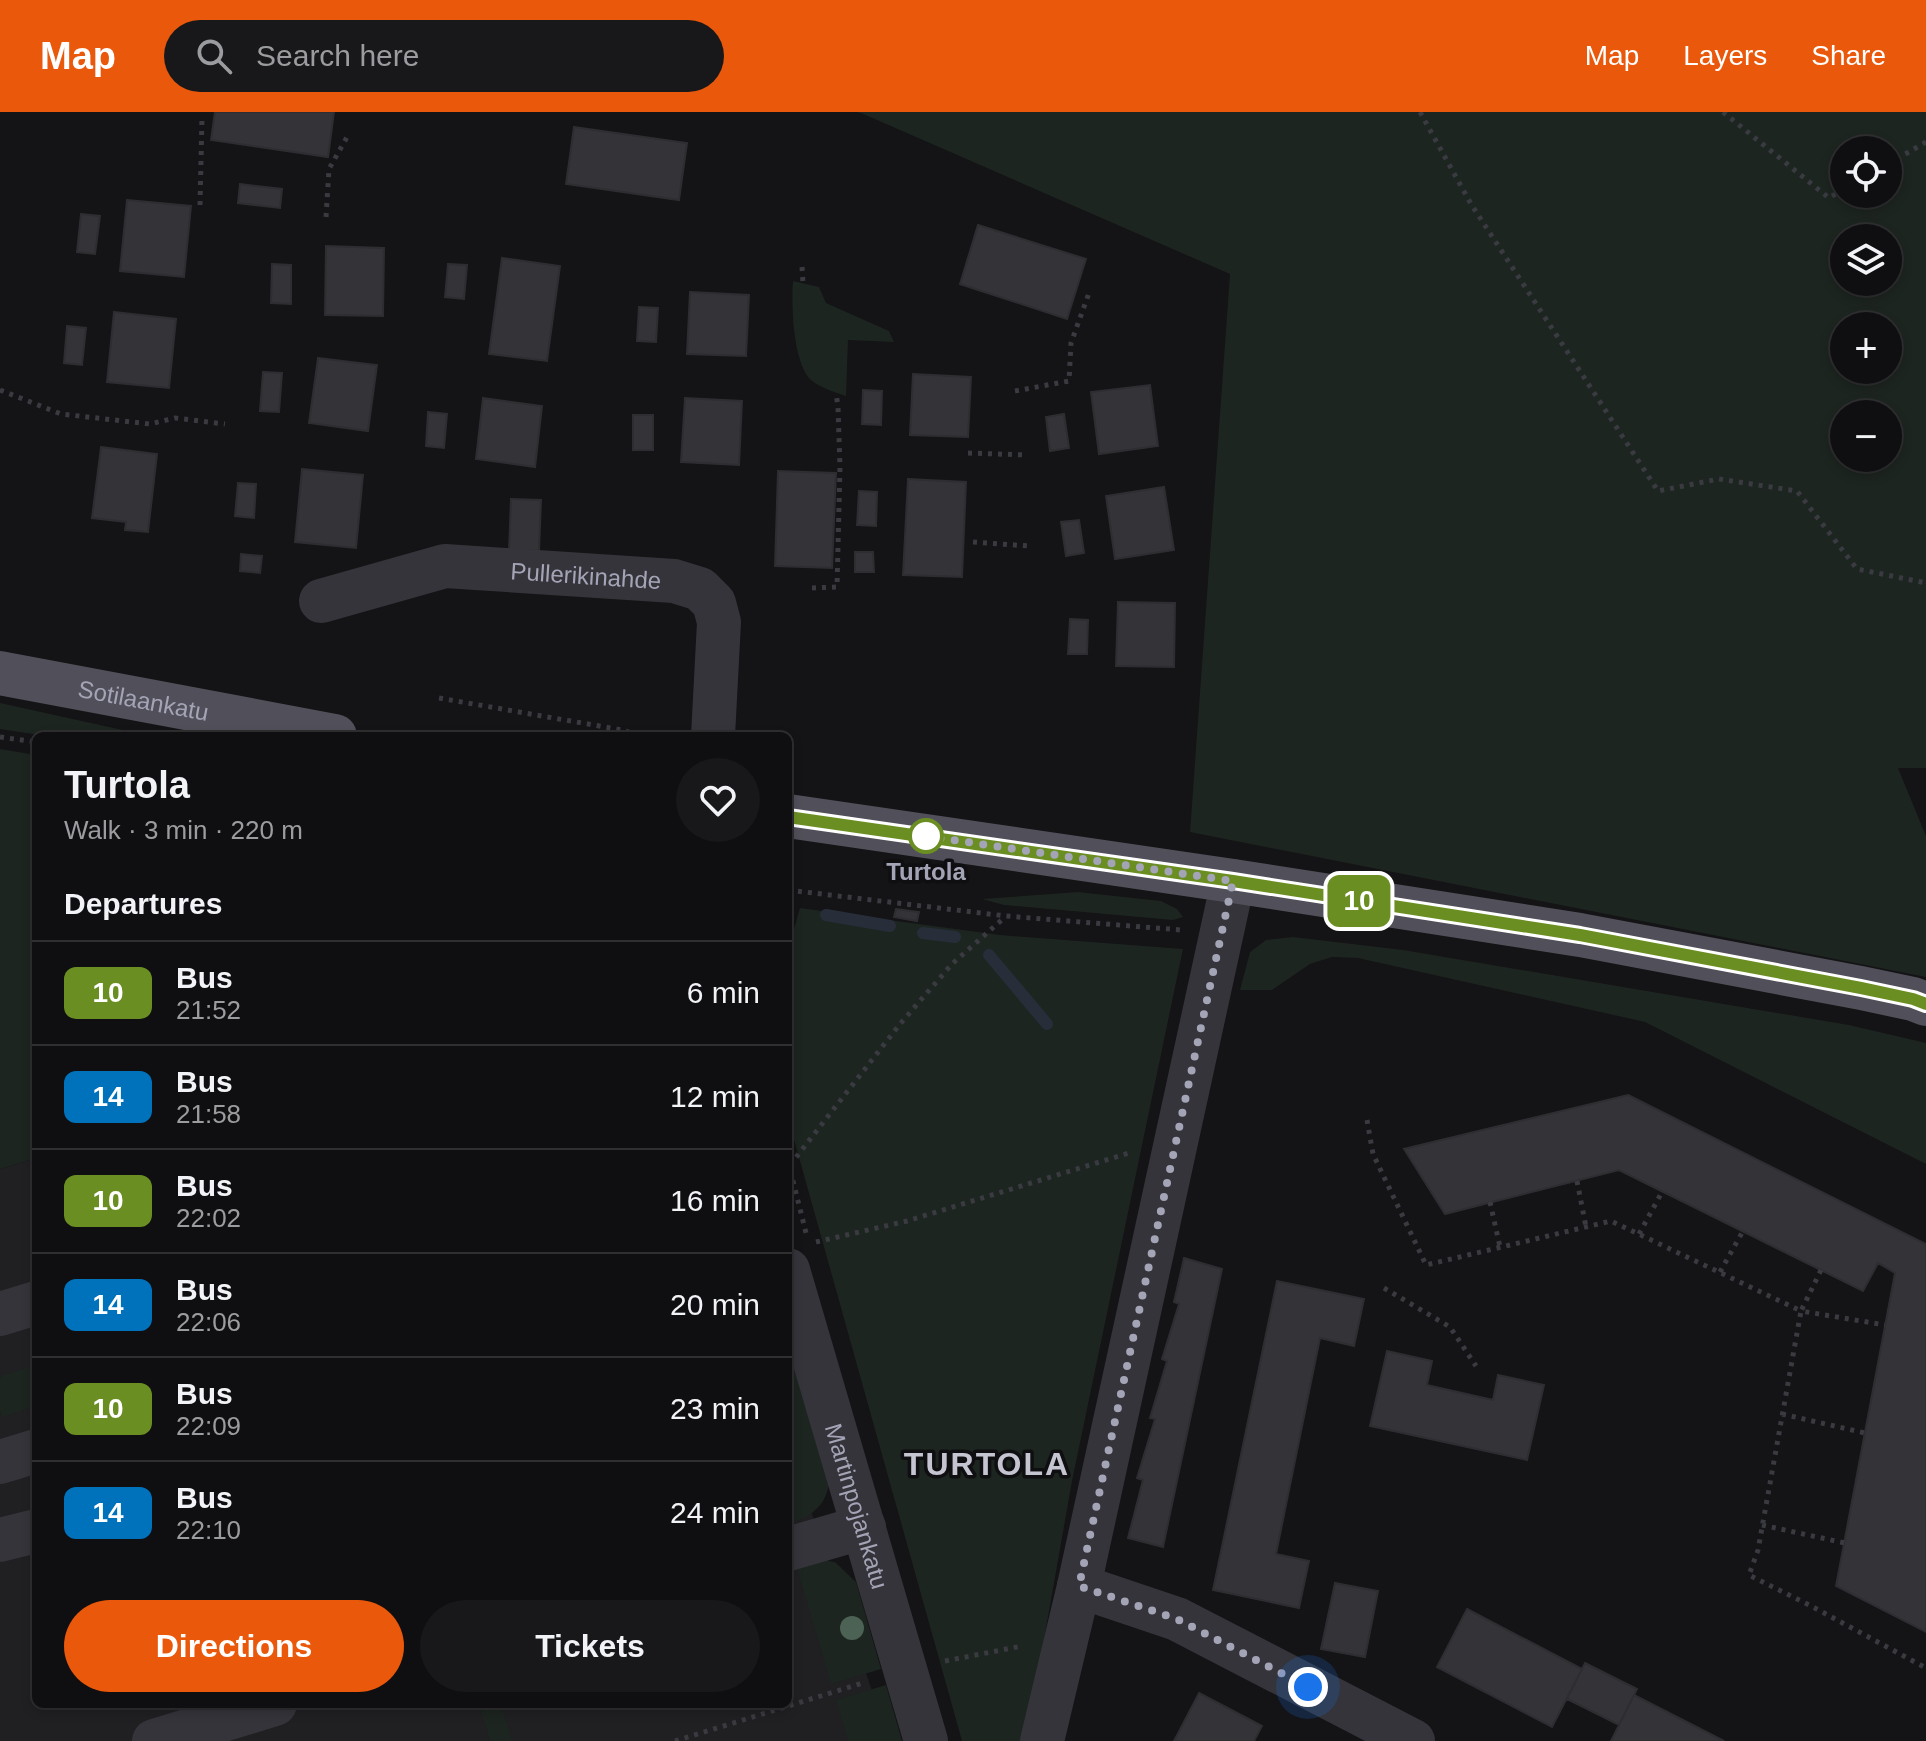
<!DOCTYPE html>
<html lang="en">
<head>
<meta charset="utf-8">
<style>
  :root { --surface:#0f0e10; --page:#181719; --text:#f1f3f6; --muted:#9b9c9f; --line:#2f2e30; --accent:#ea580c }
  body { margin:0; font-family:Arial,sans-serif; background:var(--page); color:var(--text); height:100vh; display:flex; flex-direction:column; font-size:30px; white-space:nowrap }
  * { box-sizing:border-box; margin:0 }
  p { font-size:26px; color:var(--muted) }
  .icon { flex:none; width:44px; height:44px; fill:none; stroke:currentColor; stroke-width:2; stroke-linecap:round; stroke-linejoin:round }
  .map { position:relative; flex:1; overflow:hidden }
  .panel { position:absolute; left:32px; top:620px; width:760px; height:976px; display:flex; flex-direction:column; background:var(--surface); border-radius:12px; box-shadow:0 4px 12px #0003,0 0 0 2px var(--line) }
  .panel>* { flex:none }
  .badge { padding:0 16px; border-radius:12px; font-size:28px; line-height:52px }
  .tools { position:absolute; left:1830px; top:24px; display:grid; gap:16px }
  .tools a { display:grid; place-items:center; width:72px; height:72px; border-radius:50%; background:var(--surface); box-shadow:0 4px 12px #0003,0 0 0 2px var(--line); font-size:40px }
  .you { position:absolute; width:40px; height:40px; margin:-20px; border:6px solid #fff; border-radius:50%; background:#1a73e8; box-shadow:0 0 0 12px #1a73e833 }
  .map>.badge { position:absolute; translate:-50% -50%; box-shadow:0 0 0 4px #fff }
  h2 { padding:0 32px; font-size:30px; line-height:72px }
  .round { display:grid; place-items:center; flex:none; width:84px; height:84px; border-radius:42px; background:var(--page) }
  .head { display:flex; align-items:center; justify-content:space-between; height:136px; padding:0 32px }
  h1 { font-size:38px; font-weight:600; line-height:60px }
  .primary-button { display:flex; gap:16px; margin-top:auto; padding:16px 32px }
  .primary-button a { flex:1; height:92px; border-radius:48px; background:var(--accent); color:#fff; font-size:32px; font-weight:600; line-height:92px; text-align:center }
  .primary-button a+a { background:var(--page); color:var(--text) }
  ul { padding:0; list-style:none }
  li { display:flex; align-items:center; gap:24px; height:104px; padding:0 32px; border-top:2px solid var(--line) }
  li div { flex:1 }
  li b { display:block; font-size:30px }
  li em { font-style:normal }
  li .badge { min-width:88px; font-weight:700; text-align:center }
  header { display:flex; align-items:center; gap:48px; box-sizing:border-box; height:112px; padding:0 40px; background:var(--accent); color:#fff }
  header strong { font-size:38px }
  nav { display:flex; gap:44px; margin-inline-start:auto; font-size:28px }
  .search { width:560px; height:72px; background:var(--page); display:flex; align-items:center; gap:20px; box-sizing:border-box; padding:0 28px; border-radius:44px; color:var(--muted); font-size:30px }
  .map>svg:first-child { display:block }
</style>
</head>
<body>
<header>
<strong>Map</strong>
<div class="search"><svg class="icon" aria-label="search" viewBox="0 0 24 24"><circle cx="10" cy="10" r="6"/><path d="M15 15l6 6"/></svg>Search here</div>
<nav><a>Map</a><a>Layers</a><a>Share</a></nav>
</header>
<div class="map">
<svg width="1926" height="1629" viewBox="0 0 1926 1629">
  <rect width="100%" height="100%" fill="#141315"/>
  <path fill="#201f22" d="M36,1046V1592H788V1331L889,1629H0V1057Z"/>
  <path fill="#1d2520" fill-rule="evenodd" d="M856,0H1926V656H1898L1926,724V865L1190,720L1230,162L861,1ZM1844,38H1888V82H1844ZM1844,126H1888V170H1844ZM1844,214H1888V258H1844ZM1844,302H1888V346H1844Z
    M793,169L819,175L826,191L889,219L894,230L848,228L846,284C837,281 818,275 811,268C793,251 791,193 793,169Z
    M0,591L141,622L148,624H46L0,617Z
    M0,637L36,643V1046L0,1057Z
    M1078,780L1161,789L1177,797L1183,805L1173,808L1004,793L982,787Z
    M800,796L1000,823L1183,837L1072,1369L1026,1629H962L788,1006V838Z
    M1293,825L1403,838L1849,913L1926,931V1052L1645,910L1358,846L1332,845L1310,852L1272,878H1240L1250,840L1266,828Z
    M788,1232L829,1372C825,1396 809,1405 788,1413Z
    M36,1253V1294L2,1305L0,1298V1267L3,1263Z
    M821,1448L835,1450L856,1470L881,1557L831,1572L796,1453Z
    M886,1573L902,1629H848L836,1588Z
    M479,1592H501L512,1629H490Z"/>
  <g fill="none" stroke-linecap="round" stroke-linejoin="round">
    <path stroke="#282d3a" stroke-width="12" d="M826,803L890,814
      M923,821L955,825
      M989,843L1047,912"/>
  </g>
  <path fill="#343337" stroke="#2e2d31" stroke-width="2" d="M215,0H334L328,45L211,28Z
    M574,15L687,31L679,88L566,72Z
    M240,72L282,77L280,96L238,91Z
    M127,88L191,94L184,165L120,159Z
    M81,102L100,104L95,142L77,140Z
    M978,113L1086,147L1067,207L960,172Z
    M326,134L384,136L383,204L325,203Z
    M502,146L560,154L547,249L489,242Z
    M272,152L291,153V192L271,191Z
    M448,152L467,153L464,187L445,185Z
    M690,180L749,183L746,244L687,242Z
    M639,195L658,196L656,230L637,229Z
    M114,200L176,207L169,276L107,270Z
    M67,214L86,216L82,253L64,251Z
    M318,246L377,253L368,319L309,311Z
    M263,260L282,261L279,300L260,299Z
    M913,262L971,265L968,325L910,323Z
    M1150,273L1158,334L1099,342L1091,280Z
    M863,278L882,279L881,313L862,312Z
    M483,286L542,294L535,355L476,347Z
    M685,286L742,289L739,353L681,350Z
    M428,300L447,302L444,336L426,334Z
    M1064,302L1069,336L1050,339L1046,305Z
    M633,303H653V338H633Z
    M101,335L157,342L148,420L125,418L126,410L92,406Z
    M302,357L363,363L356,436L295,430Z
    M778,359L836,361L832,456L775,454Z
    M908,367L966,370L962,465L903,463Z
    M238,371L256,372L254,406L235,404Z
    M1164,375L1174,438L1115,447L1106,384Z
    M859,379L877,380L876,414L857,413Z
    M511,387L541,388L539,439L509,438Z
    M1079,408L1084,441L1066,444L1061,410Z
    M855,440H873L874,460H855Z
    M241,442L262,444L260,461L240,459Z
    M1118,490L1175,491L1174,555L1116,554Z
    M1070,507L1088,508L1087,542H1068Z
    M896,797L919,800L917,809L894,805Z
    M1628,983L1926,1132V1520L1836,1474L1895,1161L1878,1151L1863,1179L1619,1058L1445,1102L1404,1037Z
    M1184,1146L1222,1157L1163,1435L1128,1426L1143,1368L1137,1366L1155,1307L1150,1306L1167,1249L1162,1247L1179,1192L1174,1190Z
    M1277,1169L1364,1187L1354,1234L1320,1226L1276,1442L1309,1449L1299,1496L1213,1478Z
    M1387,1239L1432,1249L1427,1273L1493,1288L1498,1263L1544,1273L1527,1348L1370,1314Z
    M1335,1471L1378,1479L1365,1545L1321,1537Z
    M1467,1497L1582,1557L1552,1615L1437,1555Z
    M1585,1551L1637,1577L1619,1613L1567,1587Z
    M1199,1581L1262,1614L1254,1629H1174Z
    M1634,1583L1724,1629H1611Z"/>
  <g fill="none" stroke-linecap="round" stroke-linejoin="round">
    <path stroke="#3a3a41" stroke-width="5" stroke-dasharray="4 6" stroke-linecap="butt" d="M1420,0L1471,92L1658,379L1719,367L1797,379L1857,457L1926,471
      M1723,0L1829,86L1844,77
      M1888,52L1926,30
      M200,93L202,5
      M326,105L329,57L347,25
      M802,155L803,171
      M0,278L61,302L150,312L175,306L225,312
      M1015,279L1069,269L1071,231L1089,181
      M968,341L1028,343
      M973,430L1029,434
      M812,476L837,475L840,355L838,295L836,281
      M439,586L622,618
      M621,624L622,618L642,624
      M0,625L36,630
      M788,778L1006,804L1181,818
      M788,791L791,779
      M1367,1008L1373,1042L1426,1153L1611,1109L1801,1199L1758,1438L1749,1463L1813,1495L1926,1556
      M788,1049L806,1121
      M790,1053L900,912L952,852L1005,805
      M1577,1069L1586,1115
      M1490,1090L1500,1135
      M1639,1122L1662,1080
      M816,1130L907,1109L1129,1041
      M1821,1158L1801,1199L1885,1213
      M1720,1160L1743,1119
      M1384,1176L1450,1215L1476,1254
      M1782,1302L1865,1321
      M1762,1413L1845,1431
      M945,1549L1022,1534
      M675,1629L866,1570"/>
    <g stroke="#35343a" stroke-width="44">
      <path id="s1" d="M321,489L445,454L674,469L700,477L714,491L719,510L713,624"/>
      <path id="s2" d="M788,1158L926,1629"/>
      <path d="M0,1202L36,1191"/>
      <path d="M0,1350L36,1339"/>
      <path d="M0,1428L36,1419"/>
      <path d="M788,1437L864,1415"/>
      <path d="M1079,1474L1177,1507L1413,1629"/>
      <path d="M154,1629L275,1592"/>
      <path d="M1042,1629L1079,1474L1233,769"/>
    </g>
    <g stroke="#51505a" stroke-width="44">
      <path id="s3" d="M0,561L335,624"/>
      <path d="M788,704L1233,769L1580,823L1861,876L1913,887L1926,892"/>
    </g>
  </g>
  <circle fill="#4c6255" cx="852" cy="1516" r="12"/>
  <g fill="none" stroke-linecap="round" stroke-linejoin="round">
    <defs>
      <path id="line" d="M788,705L1233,769L1580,823L1861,876L1913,887L1926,892"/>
    </defs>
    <use href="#line" stroke="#fff" stroke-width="18"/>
    <use href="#line" stroke="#6b8e23" stroke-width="12"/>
    <path stroke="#a4a4b7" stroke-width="8" stroke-dasharray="0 14.4" d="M926,724L919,723L1233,769L1079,1474L1177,1507L1308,1575"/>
  </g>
  <circle fill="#fff" stroke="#6b8e23" stroke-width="4" cx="926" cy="724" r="16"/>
  <g text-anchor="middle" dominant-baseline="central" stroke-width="7" stroke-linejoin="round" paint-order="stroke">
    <g font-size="24" fill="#a4a4b7" stroke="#0f0e10">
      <text stroke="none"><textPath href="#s1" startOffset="270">Pullerikinahde</textPath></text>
      <text stroke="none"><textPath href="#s3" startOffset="146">Sotilaankatu</textPath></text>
      <text stroke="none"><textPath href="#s2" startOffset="246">Martinpojankatu</textPath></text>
    </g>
    <g font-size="24" font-weight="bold" fill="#a4a4b7" stroke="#0f0e10">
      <text x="926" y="759">Turtola</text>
    </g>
    <g font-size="32" font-weight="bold" letter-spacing="2" fill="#c5c5d2" stroke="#0f0e10">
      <text x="987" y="1352">TURTOLA</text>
    </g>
  </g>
</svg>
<div class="tools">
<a><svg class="icon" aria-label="locate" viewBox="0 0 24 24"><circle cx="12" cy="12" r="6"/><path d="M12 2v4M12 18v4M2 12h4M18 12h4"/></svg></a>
<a><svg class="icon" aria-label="layers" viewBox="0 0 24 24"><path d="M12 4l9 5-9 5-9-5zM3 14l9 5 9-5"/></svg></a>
<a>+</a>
<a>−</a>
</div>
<div class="you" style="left:1308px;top:1575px"></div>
<b class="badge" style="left:1359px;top:789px;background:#6b8e23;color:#fff">10</b>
<section class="panel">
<div class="head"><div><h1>Turtola</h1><p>Walk · 3 min · 220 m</p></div><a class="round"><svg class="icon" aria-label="heart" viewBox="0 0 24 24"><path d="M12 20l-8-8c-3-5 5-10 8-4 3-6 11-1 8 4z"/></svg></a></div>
<h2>Departures</h2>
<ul>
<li><span class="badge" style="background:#6b8e23;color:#fff">10</span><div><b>Bus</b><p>21:52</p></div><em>6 min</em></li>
<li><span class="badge" style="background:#0072bc;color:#fff">14</span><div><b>Bus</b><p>21:58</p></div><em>12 min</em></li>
<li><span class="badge" style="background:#6b8e23;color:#fff">10</span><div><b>Bus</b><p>22:02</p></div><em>16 min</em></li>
<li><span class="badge" style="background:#0072bc;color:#fff">14</span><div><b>Bus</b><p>22:06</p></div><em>20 min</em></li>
<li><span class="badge" style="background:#6b8e23;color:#fff">10</span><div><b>Bus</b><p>22:09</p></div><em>23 min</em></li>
<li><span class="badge" style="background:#0072bc;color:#fff">14</span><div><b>Bus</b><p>22:10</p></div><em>24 min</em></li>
</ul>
<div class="primary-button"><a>Directions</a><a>Tickets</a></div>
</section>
</div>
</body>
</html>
